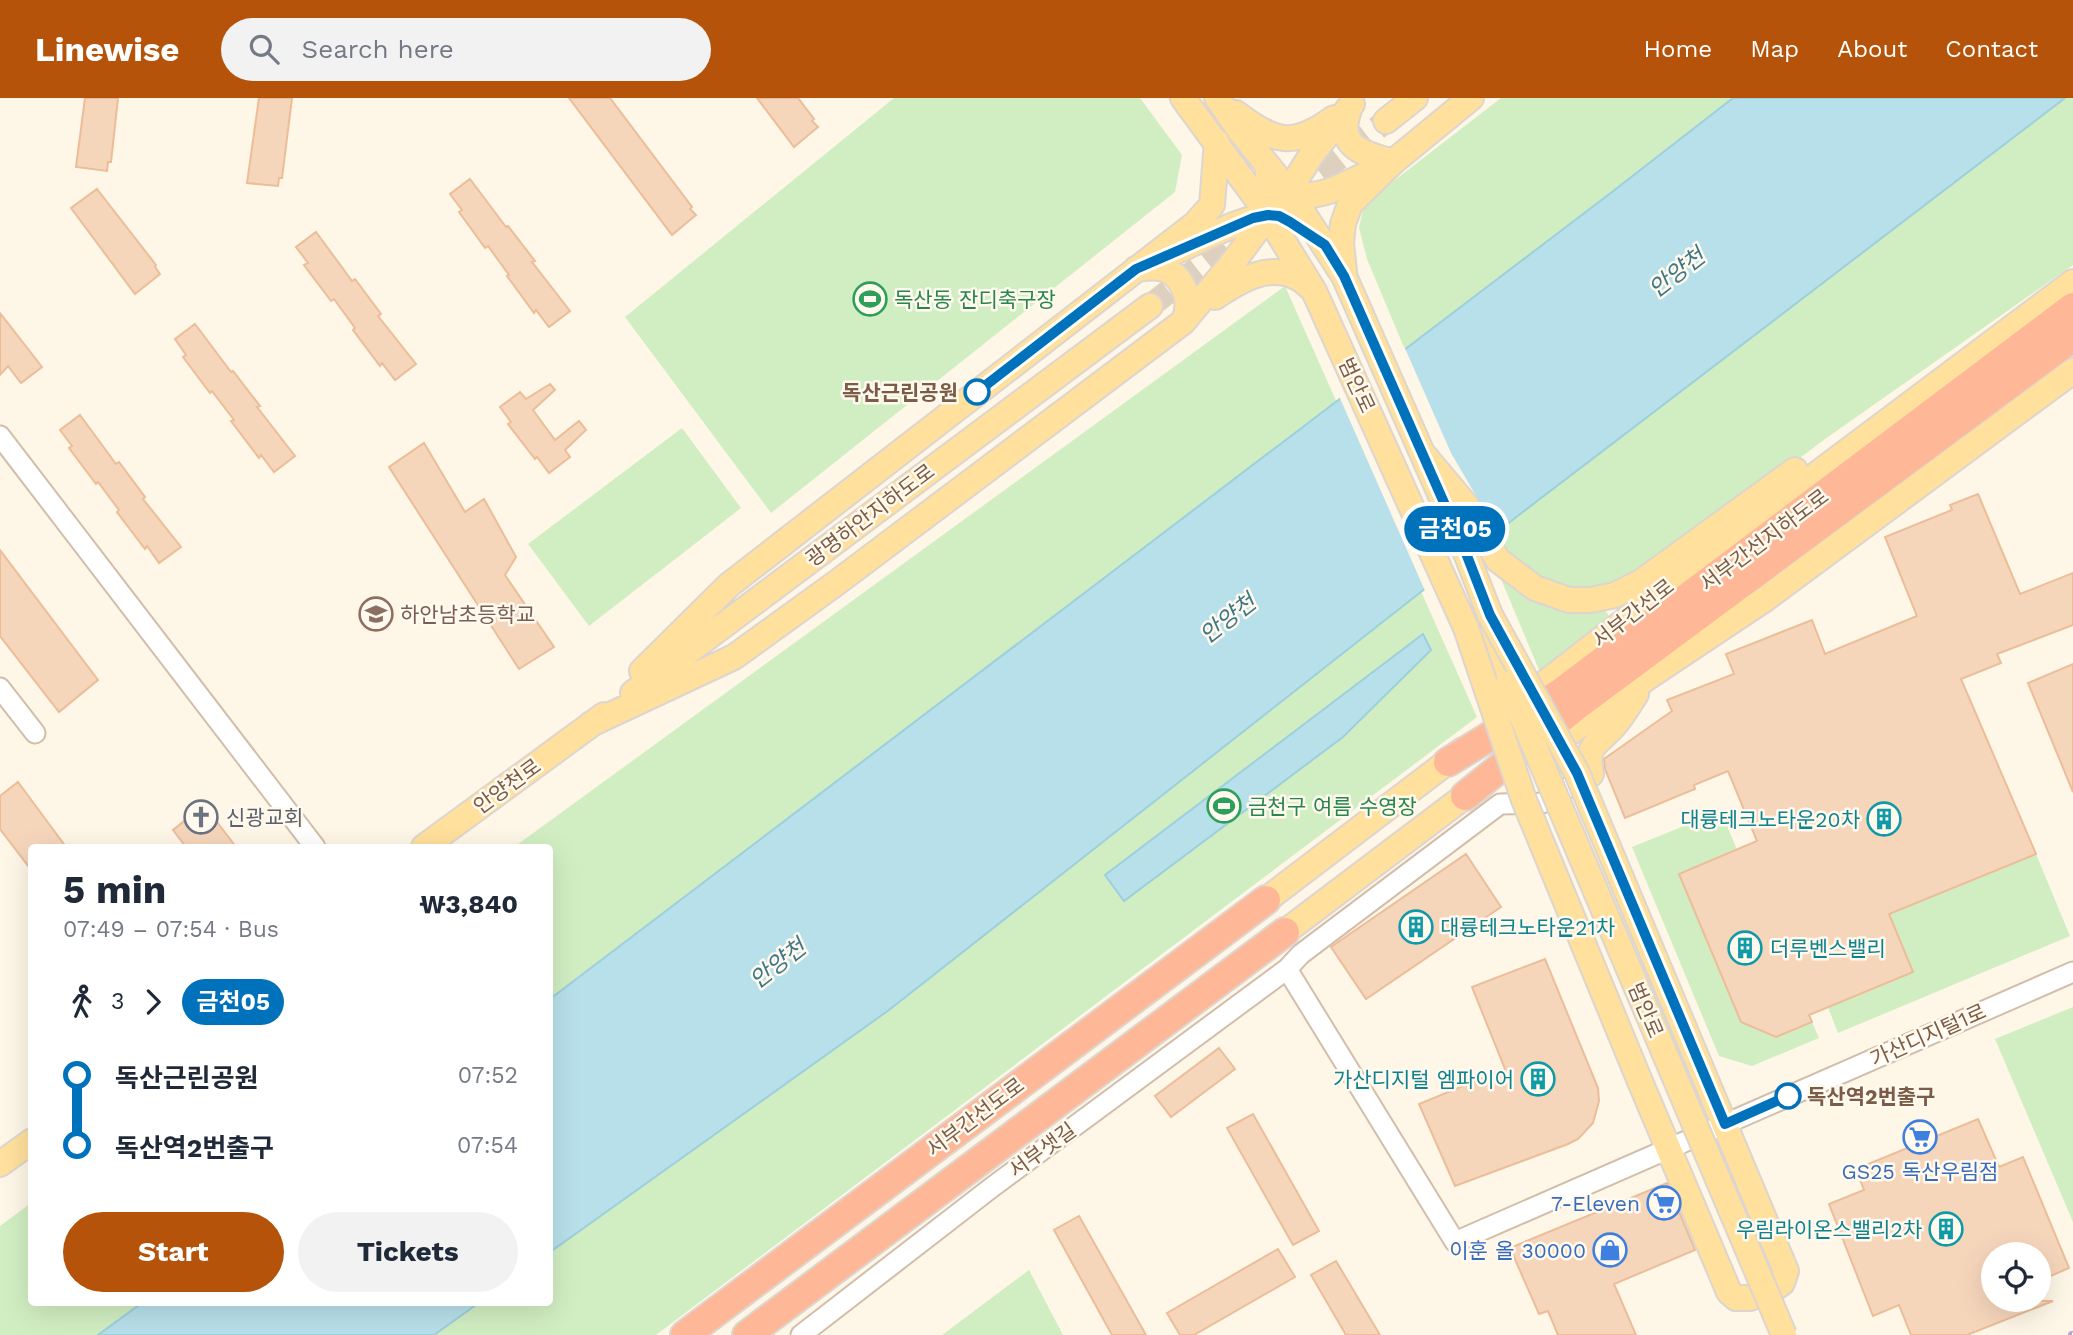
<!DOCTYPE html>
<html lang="en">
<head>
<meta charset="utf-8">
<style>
  :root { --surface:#fff; --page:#f2f2f3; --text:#1f2937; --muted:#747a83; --accent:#b45309 }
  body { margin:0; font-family:"Work Sans","Noto Sans KR",sans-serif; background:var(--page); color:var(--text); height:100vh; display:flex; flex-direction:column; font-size:26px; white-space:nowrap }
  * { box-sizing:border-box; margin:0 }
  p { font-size:23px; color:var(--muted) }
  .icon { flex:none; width:38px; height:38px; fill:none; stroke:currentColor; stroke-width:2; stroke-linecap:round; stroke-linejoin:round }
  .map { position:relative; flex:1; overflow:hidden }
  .details { position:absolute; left:28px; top:746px; width:525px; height:462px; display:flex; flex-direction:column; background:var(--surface); border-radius:7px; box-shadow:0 7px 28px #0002 }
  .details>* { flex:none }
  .badge { padding:0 14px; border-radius:23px; font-size:24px; line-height:46px }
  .controls { position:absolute; left:1981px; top:1144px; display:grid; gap:14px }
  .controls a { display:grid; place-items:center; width:70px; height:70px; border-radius:50%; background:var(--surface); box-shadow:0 7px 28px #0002; font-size:35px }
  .map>.badge { position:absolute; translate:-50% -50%; box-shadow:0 0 0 4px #fff }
  .legs { display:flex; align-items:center; gap:10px; height:77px; padding:0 35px; font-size:23px }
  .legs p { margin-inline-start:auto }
  .headline { display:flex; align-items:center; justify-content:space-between; height:119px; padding:0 35px }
  h1 { font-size:38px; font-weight:700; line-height:52px }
  .action { display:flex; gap:14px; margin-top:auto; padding:14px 35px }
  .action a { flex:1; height:80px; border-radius:42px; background:var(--accent); color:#fff; font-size:28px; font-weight:700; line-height:80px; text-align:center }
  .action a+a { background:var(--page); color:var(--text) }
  ul { padding:0 35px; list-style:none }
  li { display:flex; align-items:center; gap:24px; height:70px; font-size:26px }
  li i { display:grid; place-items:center; width:10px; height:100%; margin:0 9px; background:currentColor }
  li i::after { content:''; width:18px; height:18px; margin:-9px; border:5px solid; border-radius:50%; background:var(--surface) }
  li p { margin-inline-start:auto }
  li:first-child i { background:linear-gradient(#0000 50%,currentColor 0) }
  li:last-child i { background:linear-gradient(currentColor 50%,#0000 0) }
  header { display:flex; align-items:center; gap:42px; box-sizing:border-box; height:98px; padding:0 35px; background:var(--accent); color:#fff }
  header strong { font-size:33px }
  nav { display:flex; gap:38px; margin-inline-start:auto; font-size:24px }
  .search { width:490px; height:63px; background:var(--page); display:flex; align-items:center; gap:18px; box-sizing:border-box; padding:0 24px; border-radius:38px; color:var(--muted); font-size:26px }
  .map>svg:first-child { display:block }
</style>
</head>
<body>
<header>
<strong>Linewise</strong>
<div class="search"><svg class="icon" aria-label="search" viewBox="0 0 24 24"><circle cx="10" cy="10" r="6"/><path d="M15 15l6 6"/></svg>Search here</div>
<nav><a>Home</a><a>Map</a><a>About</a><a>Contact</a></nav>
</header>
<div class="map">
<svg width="2073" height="1237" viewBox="0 0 2073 1237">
  <rect width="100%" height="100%" fill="#fef6e6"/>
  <path fill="#d1eec2" d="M894,0H1140L1182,57L1175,94L771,415L625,219Z
    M1501,0H2073V167L1825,341L1640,481L1605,512L1612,523L1542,579L1367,161L1359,130L1364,106Z
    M1285,188L1477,619L656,1237H0V1128L31,1105L32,1204H550V749H514Z
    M682,330L741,410L589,528L528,446Z
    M1721,713L1737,752L1679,776L1741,924L1776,939L1812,924L1819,940L1752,968L1719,958L1632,749Z
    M2036,756L2070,838L1838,935L1828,909L1913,874L1889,816Z
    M2073,909V1124L1995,941Z
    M1029,1172L1063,1237H942Z"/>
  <path fill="#b8e0ea" stroke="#9dcfdd" stroke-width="2" d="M1733,0H2065L1515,420L889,912L550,1154V901L1612,94Z
    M1423,536L1431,552L1343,639L1124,803L1105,777Z
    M143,1204H480L434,1237H98Z"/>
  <path fill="#fef6e6" d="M1404,248L1451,355L1499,437L1426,495L1339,298Z"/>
  <path fill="#f6d6bb" stroke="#ebbd99" stroke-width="2" d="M85,0H118L111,64H108L107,73L76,69Z
    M259,0H292L282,80H279L278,88L247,85Z
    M569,0H610L692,109L690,111L696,117L672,137Z
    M757,0H798L814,21L812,23L818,29L794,49Z
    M470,81L506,129L508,128L535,163L532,164L570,213L549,229L536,212L534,215L507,178L509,177L488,148L485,150L459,114L462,112L450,96Z
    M97,91L156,167L155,169L160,176L135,196L71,110Z
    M316,134L352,183L355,181L381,216L378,218L416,266L395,282L382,265L380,268L353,232L355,230L334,201L331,203L304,167L308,165L296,149Z
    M0,215L42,269L21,285L8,268L0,277Z
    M195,226L231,274L233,273L260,308L257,309L295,358L274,374L261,357L259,360L231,323L234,322L212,293L210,295L183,259L186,257L175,241Z
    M550,286L555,292L533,312L555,342L579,323L586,332L565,352L570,359L549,375L537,359L535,361L508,326L511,324L500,309L520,294L526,301Z
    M80,317L116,366L119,364L145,399L143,401L181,449L159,465L147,448L145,451L117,414L119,412L98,384L96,386L69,350L72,348L60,332Z
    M424,345L465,414L484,401L516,459L505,477L554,549L519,571L389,369Z
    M1978,396L2020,496L2073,475V527L1997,556L2001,565L1961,581L2036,756L1889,816L1913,874L1809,917L1812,924L1776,939L1741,924L1679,776L1757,743L1728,673L1694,687L1695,691L1625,720L1605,671L1604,661L1672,613L1667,602L1734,576L1726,556L1812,522L1825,556L1917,518L1885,439L1952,412L1950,407Z
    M0,452L98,582L59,614L0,538Z
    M2073,566V694L2028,585Z
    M18,684L66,749H32V773L0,731V698Z
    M204,707L236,749H186L173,732Z
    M1466,756L1501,809L1366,901L1331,849Z
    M1545,861L1598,990L1599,1003L1593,1025L1578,1041L1568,1046L1455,1088L1419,1006L1505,971L1472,889Z
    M1219,950L1235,971L1171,1019L1155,998Z
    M1253,1016L1319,1133L1293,1147L1227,1030Z
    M1978,1021L1999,1069L2023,1059L2069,1170L2039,1183V1157H1993V1202L2053,1203L1967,1237H1911L1899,1207L1873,1218L1829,1106L1864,1092L1856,1071Z
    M1667,1085L1695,1152L1614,1186L1636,1237H1558L1548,1213L1539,1216L1510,1150Z
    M1079,1118L1146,1237H1112L1054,1132Z
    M1278,1151L1295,1179L1194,1237H1180L1167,1215Z
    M1336,1163L1380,1237H1346L1311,1177Z"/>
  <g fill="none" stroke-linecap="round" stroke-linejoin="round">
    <path stroke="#ddd0be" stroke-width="24" stroke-dasharray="24 12" stroke-linecap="butt" d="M1150,208L1386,23"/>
    <defs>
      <path id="minor" d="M0,338L315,749
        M0,590L35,635
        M1287,871L1455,1144L2073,874
        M801,1237L991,1090L1287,871L1301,856L1500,706L1542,705L1591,676"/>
      <path id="major" d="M1183,0L1259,104L1314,193L1466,530L1508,586
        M1217,0L1240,33L1290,95L1344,178L1464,450L1490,517L1495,537
        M1350,9C1334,49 1362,55 1393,64
        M1236,15C1275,45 1293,50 1334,20
        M1386,23L1415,0
        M1279,95C1318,105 1343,87 1377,71
        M1291,108L1297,80L1312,56L1352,6
        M1175,154C1197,144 1252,114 1274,118
        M1136,171C1145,170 1155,168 1164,171C1185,178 1193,207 1183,224
        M1344,174L1341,145L1343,126L1350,106L1393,64L1471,0
        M1215,199C1239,183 1269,164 1298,180C1303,182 1307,187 1311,190
        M1423,356L1465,406L1498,462L1535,490L1569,502H1591L1615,497L1641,484L1795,372
        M642,573L729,487L1195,126L1212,107L1217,44
        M633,595L1150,208
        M1518,606L1725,445L2073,184
        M591,626L734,559L839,483L1183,224L1234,163L1268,117L1270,92L1267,67
        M1541,652L1572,633L1648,579L1765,501L2073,273
        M1591,676C1585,648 1596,647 1613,629C1622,619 1629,607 1636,596
        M424,749L604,617
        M1266,802L1463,652
        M1285,834L1465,698L1480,689
        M1639,981L1729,1194L1736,1200H1750L1776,1189L1782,1185L1786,1173L1695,956
        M0,1066L32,1043"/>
      <path id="highway" d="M1448,664L1560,595L2073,209
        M1465,698L1575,609L2073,239
        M685,1237L1266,802
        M747,1237L1285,834"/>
    </defs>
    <use href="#minor" stroke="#d2beaa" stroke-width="23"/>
    <use href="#major" stroke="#ddd5cf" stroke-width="28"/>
    <use href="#highway" stroke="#ddd5cf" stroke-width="32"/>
    <use href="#minor" stroke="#fff" stroke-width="19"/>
    <use href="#major" stroke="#ffe09c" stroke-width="24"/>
    <use href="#highway" stroke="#feb897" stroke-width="28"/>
    <defs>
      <path id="rail" d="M2072,1237H2073"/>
    </defs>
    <use href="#rail" stroke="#baa2ca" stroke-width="8"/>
    <use href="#rail" stroke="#fff9ee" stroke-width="5" stroke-dasharray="16" stroke-linecap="butt"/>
    <defs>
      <path id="major-bridge" d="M1490,517L1577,675L1695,956
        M1466,530L1524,702L1639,981
        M1508,586L1784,1237"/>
    </defs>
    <use href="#major-bridge" stroke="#ddd5cf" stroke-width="28" stroke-linecap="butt"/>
    <use href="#major-bridge" stroke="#ffe09c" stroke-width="24"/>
  </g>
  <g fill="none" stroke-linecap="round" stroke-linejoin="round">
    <defs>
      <path id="line-1" d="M977,294L1136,171L1253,120L1268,117L1279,118L1290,124L1325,147L1344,178L1464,450L1490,517L1577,675L1725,1026L1788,998"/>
    </defs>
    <use href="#line-1" stroke="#fff" stroke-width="16"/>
    <use href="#line-1" stroke="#0072bc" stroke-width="10"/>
  </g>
  <defs>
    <symbol id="stadium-ring" viewBox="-11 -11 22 22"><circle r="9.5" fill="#fff9ee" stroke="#2e9e5b" stroke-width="1.5"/><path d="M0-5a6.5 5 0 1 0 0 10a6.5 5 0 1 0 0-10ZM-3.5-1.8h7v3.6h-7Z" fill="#2e9e5b"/></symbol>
    <symbol id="school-ring" viewBox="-11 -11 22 22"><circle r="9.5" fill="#fff9ee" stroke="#8d6e63" stroke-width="1.5"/><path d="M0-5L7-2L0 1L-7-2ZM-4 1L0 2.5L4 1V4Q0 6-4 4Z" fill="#8d6e63"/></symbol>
    <symbol id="church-ring" viewBox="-11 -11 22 22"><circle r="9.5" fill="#fff9ee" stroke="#6b7280" stroke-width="1.5"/><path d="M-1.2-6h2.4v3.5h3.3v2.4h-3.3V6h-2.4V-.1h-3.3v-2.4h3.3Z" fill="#6b7280"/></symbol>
    <symbol id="building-ring" viewBox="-11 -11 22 22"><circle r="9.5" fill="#fff9ee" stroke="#0f9aa8" stroke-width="1.5"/><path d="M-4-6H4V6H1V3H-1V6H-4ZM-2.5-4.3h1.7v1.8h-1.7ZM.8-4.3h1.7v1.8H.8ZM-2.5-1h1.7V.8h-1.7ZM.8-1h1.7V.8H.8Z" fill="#0f9aa8"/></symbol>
    <symbol id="supermarket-ring" viewBox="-11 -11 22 22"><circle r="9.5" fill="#fff9ee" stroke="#3f7fe0" stroke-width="1.5"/><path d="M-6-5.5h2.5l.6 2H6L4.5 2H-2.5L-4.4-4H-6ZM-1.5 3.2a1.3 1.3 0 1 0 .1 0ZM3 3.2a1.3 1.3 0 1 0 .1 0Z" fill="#3f7fe0"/></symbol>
    <symbol id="shop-ring" viewBox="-11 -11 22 22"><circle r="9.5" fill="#fff9ee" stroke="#3f7fe0" stroke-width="1.5"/><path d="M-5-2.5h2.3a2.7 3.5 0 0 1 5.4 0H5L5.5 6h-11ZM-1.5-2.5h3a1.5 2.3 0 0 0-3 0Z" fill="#3f7fe0"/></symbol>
  </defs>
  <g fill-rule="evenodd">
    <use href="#stadium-ring" x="851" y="182" width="38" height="38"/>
    <use href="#school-ring" x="357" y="497" width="38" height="38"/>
    <use href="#stadium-ring" x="1205" y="689" width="38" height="38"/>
    <use href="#church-ring" x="182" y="700" width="38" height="38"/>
    <use href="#building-ring" x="1865" y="702" width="38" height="38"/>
    <use href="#building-ring" x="1397" y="810" width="38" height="38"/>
    <use href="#building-ring" x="1726" y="831" width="38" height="38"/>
    <use href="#building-ring" x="1519" y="962" width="38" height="38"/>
    <use href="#supermarket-ring" x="1901" y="1020" width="38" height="38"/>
    <use href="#supermarket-ring" x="1645" y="1086" width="38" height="38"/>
    <use href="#building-ring" x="1927" y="1112" width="38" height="38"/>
    <use href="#shop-ring" x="1591" y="1133" width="38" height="38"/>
  </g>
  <g fill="#fff" stroke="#0072bc" stroke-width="3.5">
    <circle cx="977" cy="294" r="12"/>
    <circle cx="1788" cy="998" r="12"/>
  </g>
  <g text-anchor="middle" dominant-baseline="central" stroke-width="5" stroke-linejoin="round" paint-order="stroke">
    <g font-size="21" fill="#27864d" stroke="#fff9ee" text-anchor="start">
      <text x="894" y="201">독산동 잔디축구장</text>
      <text x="1248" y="708">금천구 여름 수영장</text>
    </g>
    <g font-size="21" fill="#7b5d47" stroke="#fff9ee">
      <text transform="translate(1357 287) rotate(65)">범안로</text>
      <text transform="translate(870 417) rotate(-37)">광명하안지하도로</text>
      <text transform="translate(1764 442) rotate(-37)">서부간선지하도로</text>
      <text transform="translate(1633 515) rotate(-38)">서부간선로</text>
      <text transform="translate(507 688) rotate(-36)">안양천로</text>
      <text transform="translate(1646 912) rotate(67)">범안로</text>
      <text transform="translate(1928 937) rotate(-24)">가산디지털1로</text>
      <text transform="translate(975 1019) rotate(-37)">서부간선도로</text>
      <text transform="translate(1042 1052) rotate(-36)">서부샛길</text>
    </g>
    <g font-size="21" font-weight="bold" fill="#7b5d47" stroke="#fff9ee" text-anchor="end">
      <text x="958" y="294">독산근린공원</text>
      <text x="1807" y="998" text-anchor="start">독산역2번출구</text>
    </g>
    <g font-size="21" fill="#785e54" stroke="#fff9ee" text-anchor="start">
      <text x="400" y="516">하안남초등학교</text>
    </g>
    <g font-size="21" fill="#5b616d" stroke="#fff9ee" text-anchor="start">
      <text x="226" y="719">신광교회</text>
    </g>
    <g font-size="21" fill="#0d838f" stroke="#fff9ee" text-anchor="end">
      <text x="1860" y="721">대륭테크노타운20차</text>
      <text x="1440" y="829" text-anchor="start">대륭테크노타운21차</text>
      <text x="1770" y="850" text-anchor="start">더루벤스밸리</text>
      <text x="1514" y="981">가산디지털 엠파이어</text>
      <text x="1922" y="1131">우림라이온스밸리2차</text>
    </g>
    <g font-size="21" fill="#366cbe" stroke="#fff9ee" text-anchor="end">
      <text x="1920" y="1073" text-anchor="middle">GS25 독산우림점</text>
      <text x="1640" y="1105">7-Eleven</text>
      <text x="1586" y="1152">이훈 올 30000</text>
    </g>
    <g font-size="23" font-style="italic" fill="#3c7788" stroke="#fff9ee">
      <text transform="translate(1677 175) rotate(-38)">안양천</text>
      <text transform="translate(1228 521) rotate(-38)">안양천</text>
      <text transform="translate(778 866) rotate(-38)">안양천</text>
    </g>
  </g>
</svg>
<div class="controls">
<a><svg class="icon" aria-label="locate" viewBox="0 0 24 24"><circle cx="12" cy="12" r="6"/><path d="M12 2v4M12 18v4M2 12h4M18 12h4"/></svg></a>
</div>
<b class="badge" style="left:1455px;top:431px;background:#0072bc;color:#fff">금천05</b>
<section class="details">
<div class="headline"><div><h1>5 min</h1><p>07:49 – 07:54 · Bus</p></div><b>₩3,840</b></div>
<div class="legs"><svg class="icon" aria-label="walk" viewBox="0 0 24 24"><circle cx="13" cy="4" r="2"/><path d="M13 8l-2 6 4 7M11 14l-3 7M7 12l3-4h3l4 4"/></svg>3<svg class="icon" aria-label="forward" viewBox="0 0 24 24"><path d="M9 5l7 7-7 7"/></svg><b class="badge" style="background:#0072bc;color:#fff">금천05</b></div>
<ul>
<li><i style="color:#0072bc"></i><b>독산근린공원</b><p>07:52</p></li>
<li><i style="color:#0072bc"></i><b>독산역2번출구</b><p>07:54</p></li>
</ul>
<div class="action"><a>Start</a><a>Tickets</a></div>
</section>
</div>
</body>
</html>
